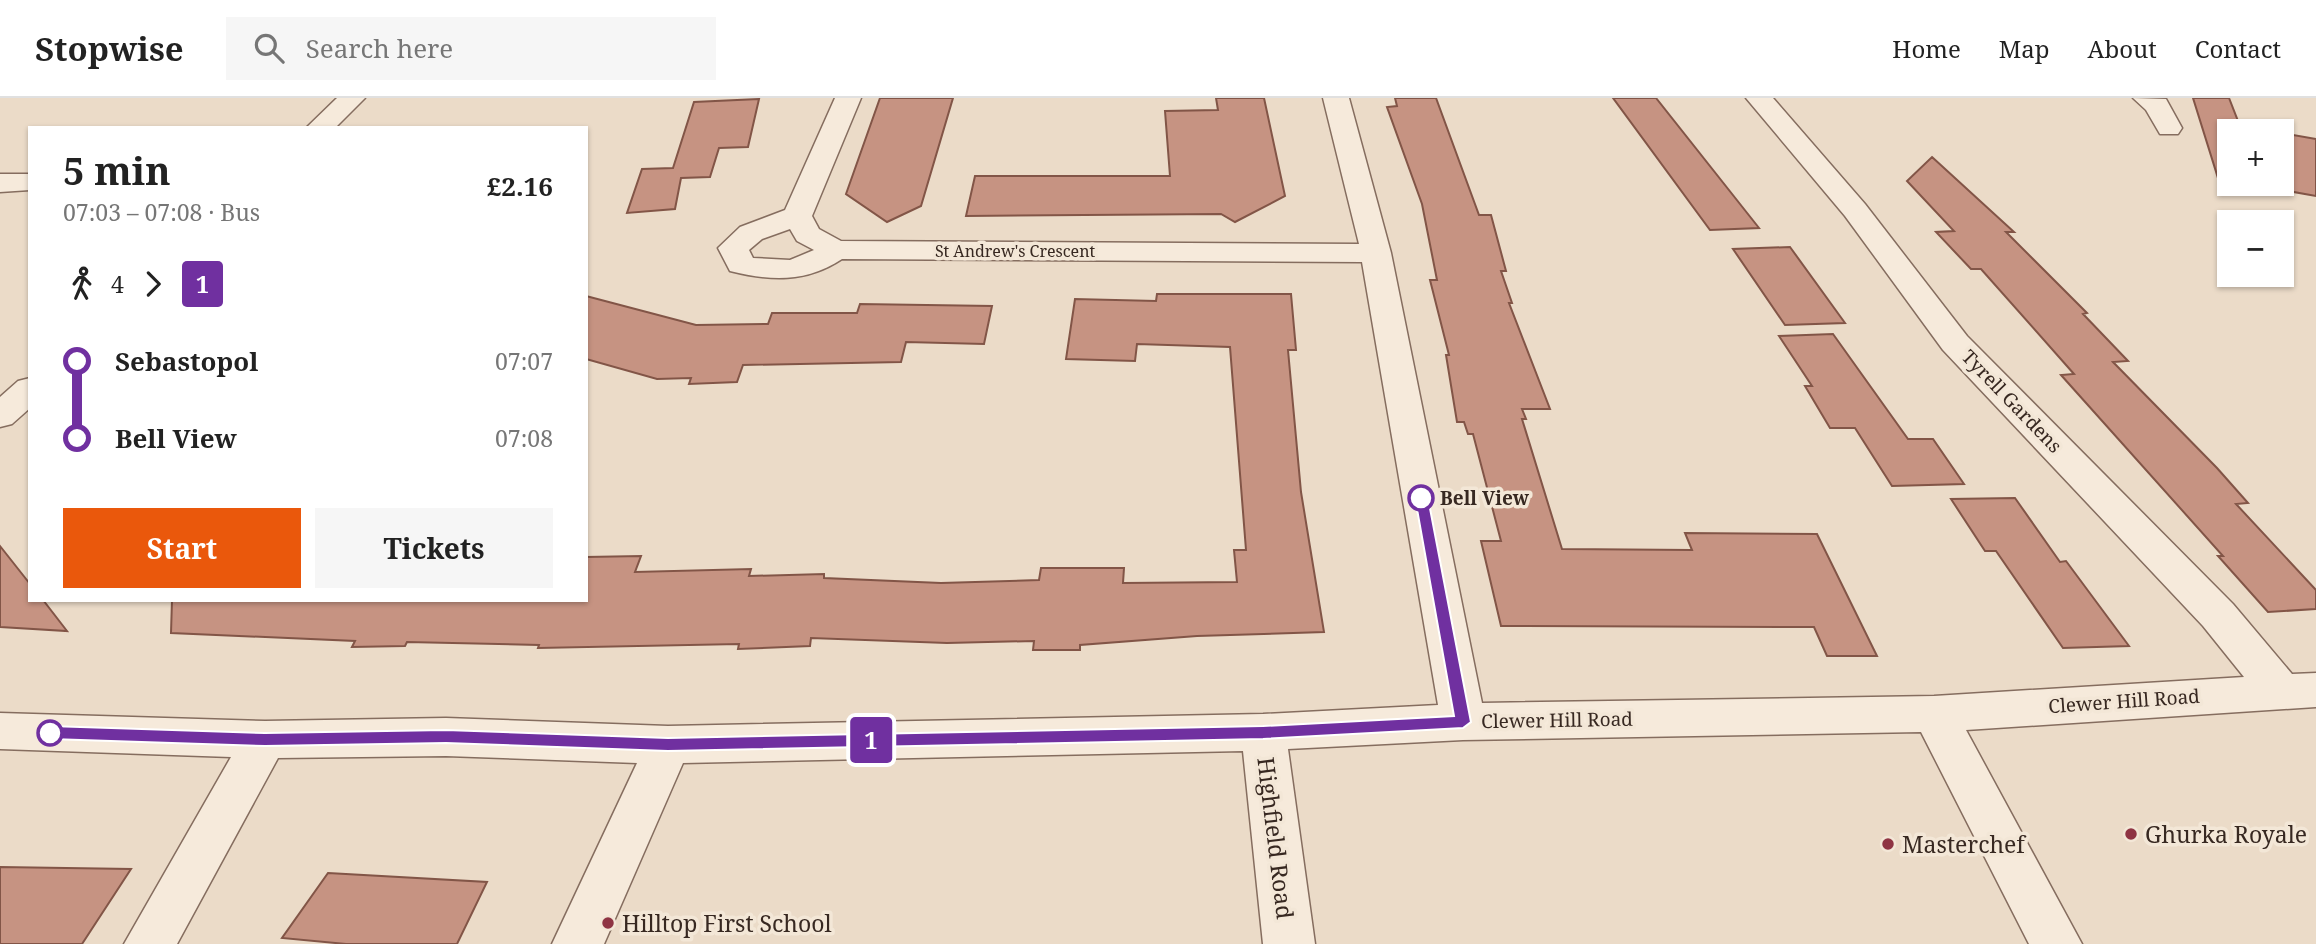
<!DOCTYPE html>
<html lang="en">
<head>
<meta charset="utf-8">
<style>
  :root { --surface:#fff; --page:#f6f6f6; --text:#222; --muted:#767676; --line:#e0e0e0; --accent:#ea580c }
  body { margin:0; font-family:"Noto Serif",serif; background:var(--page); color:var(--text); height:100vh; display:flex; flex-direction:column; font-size:26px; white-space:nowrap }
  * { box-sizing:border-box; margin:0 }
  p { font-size:23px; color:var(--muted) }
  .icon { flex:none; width:38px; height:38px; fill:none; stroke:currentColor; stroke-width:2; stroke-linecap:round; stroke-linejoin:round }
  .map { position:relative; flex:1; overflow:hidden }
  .drawer { position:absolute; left:28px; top:28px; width:560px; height:476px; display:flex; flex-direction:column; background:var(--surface); border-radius:0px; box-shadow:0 2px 5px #0004 }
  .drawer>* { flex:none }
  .badge { padding:0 14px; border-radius:5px; font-size:24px; line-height:46px }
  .tools { position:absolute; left:2217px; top:21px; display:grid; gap:14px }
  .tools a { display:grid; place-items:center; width:77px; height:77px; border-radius:0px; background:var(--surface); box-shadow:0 2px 5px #0004; font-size:35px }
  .map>.badge { position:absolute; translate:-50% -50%; box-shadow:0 0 0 4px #fff }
  .legs { display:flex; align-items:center; gap:10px; height:77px; padding:0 35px; font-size:23px }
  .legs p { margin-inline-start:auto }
  .summary { display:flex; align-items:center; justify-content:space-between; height:119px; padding:0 35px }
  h1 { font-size:38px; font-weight:700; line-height:52px }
  .button { display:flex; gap:14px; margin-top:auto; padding:14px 35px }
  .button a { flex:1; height:80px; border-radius:0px; background:var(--accent); color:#fff; font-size:28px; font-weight:700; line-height:80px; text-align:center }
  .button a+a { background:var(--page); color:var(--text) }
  ul { padding:0 35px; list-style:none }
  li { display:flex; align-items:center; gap:24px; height:77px; font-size:26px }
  li i { display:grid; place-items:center; width:10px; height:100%; margin:0 9px; background:currentColor }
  li i::after { content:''; width:18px; height:18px; margin:-9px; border:5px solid; border-radius:50%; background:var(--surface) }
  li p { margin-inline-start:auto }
  li:first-child i { background:linear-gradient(#0000 50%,currentColor 0) }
  li:last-child i { background:linear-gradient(currentColor 50%,#0000 0) }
  header { display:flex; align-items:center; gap:42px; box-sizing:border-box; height:98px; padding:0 35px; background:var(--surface); border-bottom:2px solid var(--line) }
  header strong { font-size:33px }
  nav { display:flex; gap:38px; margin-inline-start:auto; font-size:24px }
  .search { width:490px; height:63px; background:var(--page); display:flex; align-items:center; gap:18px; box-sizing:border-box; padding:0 24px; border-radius:0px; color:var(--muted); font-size:26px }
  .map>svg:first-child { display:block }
</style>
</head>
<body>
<header>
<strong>Stopwise</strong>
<div class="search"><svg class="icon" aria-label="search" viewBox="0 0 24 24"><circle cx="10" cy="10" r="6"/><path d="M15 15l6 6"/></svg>Search here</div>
<nav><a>Home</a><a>Map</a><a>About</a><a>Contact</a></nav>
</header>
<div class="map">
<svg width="2316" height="846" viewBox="0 0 2316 846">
  <rect width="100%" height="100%" fill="#ebdbc8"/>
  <path fill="#c69382" stroke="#825547" stroke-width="2" d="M880,0H953L921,108L887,124L846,96Z
    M1216,0H1264L1285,98L1235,124L1221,116L966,118L975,78H1170L1165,13L1218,12Z
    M1395,0H1436L1479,117H1491L1506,173H1501L1512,205H1509L1550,311H1522L1526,321H1522L1562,451L1692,452L1685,435L1817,436L1877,558H1827L1814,529L1501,528L1481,443H1501L1473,336H1468L1464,324H1457L1446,257H1449L1430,182H1437L1422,106L1387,9L1397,8Z
    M1613,0H1656L1759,130L1710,132Z
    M2193,0H2229L2240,28L2270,33H2230V82L2218,80Z
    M759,1L748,49L719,50L710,79L681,80L675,111L627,115L642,71L673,70L694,4Z
    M2282,35L2316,41V98L2249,86H2282Z
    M1932,59L2014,134H2006L2087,215L2083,216L2128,263L2113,264L2217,370L2248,405L2236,406L2316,492V511L2268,514L2218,458H2223L2061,277L2074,276L1981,171H1971L1936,134L1954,133L1907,83Z
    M1790,149L1845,225L1785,227L1733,151Z
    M1157,196H1291L1296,252H1288L1301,394L1324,534L1197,538L1080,547V552H1033L1034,543L947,545L811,540L810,548L738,551L739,546L538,550L539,547L407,544L405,548L352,549L355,543L171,535L172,502H586V459L641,458L635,474L751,471L749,478L824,476V480L941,485L1039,482L1041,470H1124L1123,485L1237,484L1234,452H1246L1230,249L1137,246L1135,263L1066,261L1075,201L1156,203Z
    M586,198L696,227L768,226L772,215H857L860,206L992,208L984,246L906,244L901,264L743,267L737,284L689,286L691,280L657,281L586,261Z
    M1833,236L1908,341H1933L1964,386L1892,388L1855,330H1830L1805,288H1812L1779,238Z
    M2015,400L2060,464L2066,463L2129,548L2063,550L1996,453H1985L1951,401Z
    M0,448L30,486V502H43L67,533L0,529Z
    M0,769L131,771L82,846H0Z
    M328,775L487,784L457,846H346L282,840Z"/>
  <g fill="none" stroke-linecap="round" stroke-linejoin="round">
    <defs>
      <path id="minor" d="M337,0H365L335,30H306Z
        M835,0H861L812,118L819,131L841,143L1359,146L1323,0H1349L1391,155L1482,605L1934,598L2244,579L2203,528L1943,252L1845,118L1746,0H1773L1865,106L1967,238L2233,506L2292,576L2316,575V609L1966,632L2082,846H2029L1921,634L1463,642L1288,651L1315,846H1263L1243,653L683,665L604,846H552L637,665L446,658L278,660L177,846H124L231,659L0,651V615L265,623L446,620L668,628L1263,616L1438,607L1362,164L842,161C806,185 770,183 730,173L718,150L740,129L785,112ZM790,131L797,143L814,152L790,162L753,160L749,152L762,141Z
        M2133,0L2166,1L2182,30L2178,36H2160L2146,12Z
        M0,76H30V92L0,94Z
        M30,280V310L12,326L0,329V299L18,283Z"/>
    </defs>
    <use href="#minor" stroke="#856d5f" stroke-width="3"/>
    <use href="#minor" fill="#f6eadb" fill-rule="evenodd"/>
  </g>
  <path fill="#7030a0" stroke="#fff" stroke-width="2" d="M1421,395L1428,400L1471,624L1463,630L1263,641L668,653L446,645L265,648L50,641L42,635L50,628L265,635L446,632L668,640L1263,628L1454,618L1415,400Z"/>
  <g fill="#fff" stroke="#7030a0" stroke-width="3.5">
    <circle cx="1421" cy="400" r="12"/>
    <circle cx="50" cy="635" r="12"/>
  </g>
  <g fill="#8f3443" stroke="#f3e7d7" stroke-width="2.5">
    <circle cx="2131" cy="736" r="7"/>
    <circle cx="1888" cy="746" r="7"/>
    <circle cx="608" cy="825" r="7"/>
  </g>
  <g text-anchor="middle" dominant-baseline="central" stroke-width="7" stroke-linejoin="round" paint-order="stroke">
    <g font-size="16" fill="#372821" stroke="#f3e7d7">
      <text x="1015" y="153">St Andrew's Crescent</text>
    </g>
    <g font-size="19" fill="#372821" stroke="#f3e7d7">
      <text transform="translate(2012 303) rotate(46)">Tyrell Gardens</text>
      <text transform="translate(2124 603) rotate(-4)">Clewer Hill Road</text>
      <text transform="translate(1557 622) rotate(-1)">Clewer Hill Road</text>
    </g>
    <g font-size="19" font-weight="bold" fill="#372821" stroke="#f3e7d7" text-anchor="start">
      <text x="1440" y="400">Bell View</text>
    </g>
    <g font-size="23" fill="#372821" stroke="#f3e7d7" text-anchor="start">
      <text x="2145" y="736">Ghurka Royale</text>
      <text x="1902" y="746">Masterchef</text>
      <text x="622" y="825">Hilltop First School</text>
    </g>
    <g font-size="23" fill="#372821" stroke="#f3e7d7">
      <text transform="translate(1276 740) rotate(83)">Highfield Road</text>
    </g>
  </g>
</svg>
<div class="tools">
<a>+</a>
<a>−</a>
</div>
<b class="badge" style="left:871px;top:642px;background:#7030a0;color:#fff">1</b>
<section class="drawer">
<div class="summary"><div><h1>5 min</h1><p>07:03 – 07:08 · Bus</p></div><b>£2.16</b></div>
<div class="legs"><svg class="icon" aria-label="walk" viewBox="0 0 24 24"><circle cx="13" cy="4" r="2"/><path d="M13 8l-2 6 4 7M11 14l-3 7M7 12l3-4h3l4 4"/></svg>4<svg class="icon" aria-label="forward" viewBox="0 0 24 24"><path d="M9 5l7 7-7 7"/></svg><b class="badge" style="background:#7030a0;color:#fff">1</b></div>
<ul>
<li><i style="color:#7030a0"></i><b>Sebastopol</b><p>07:07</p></li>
<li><i style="color:#7030a0"></i><b>Bell View</b><p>07:08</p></li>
</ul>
<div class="button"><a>Start</a><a>Tickets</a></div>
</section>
</div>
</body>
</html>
